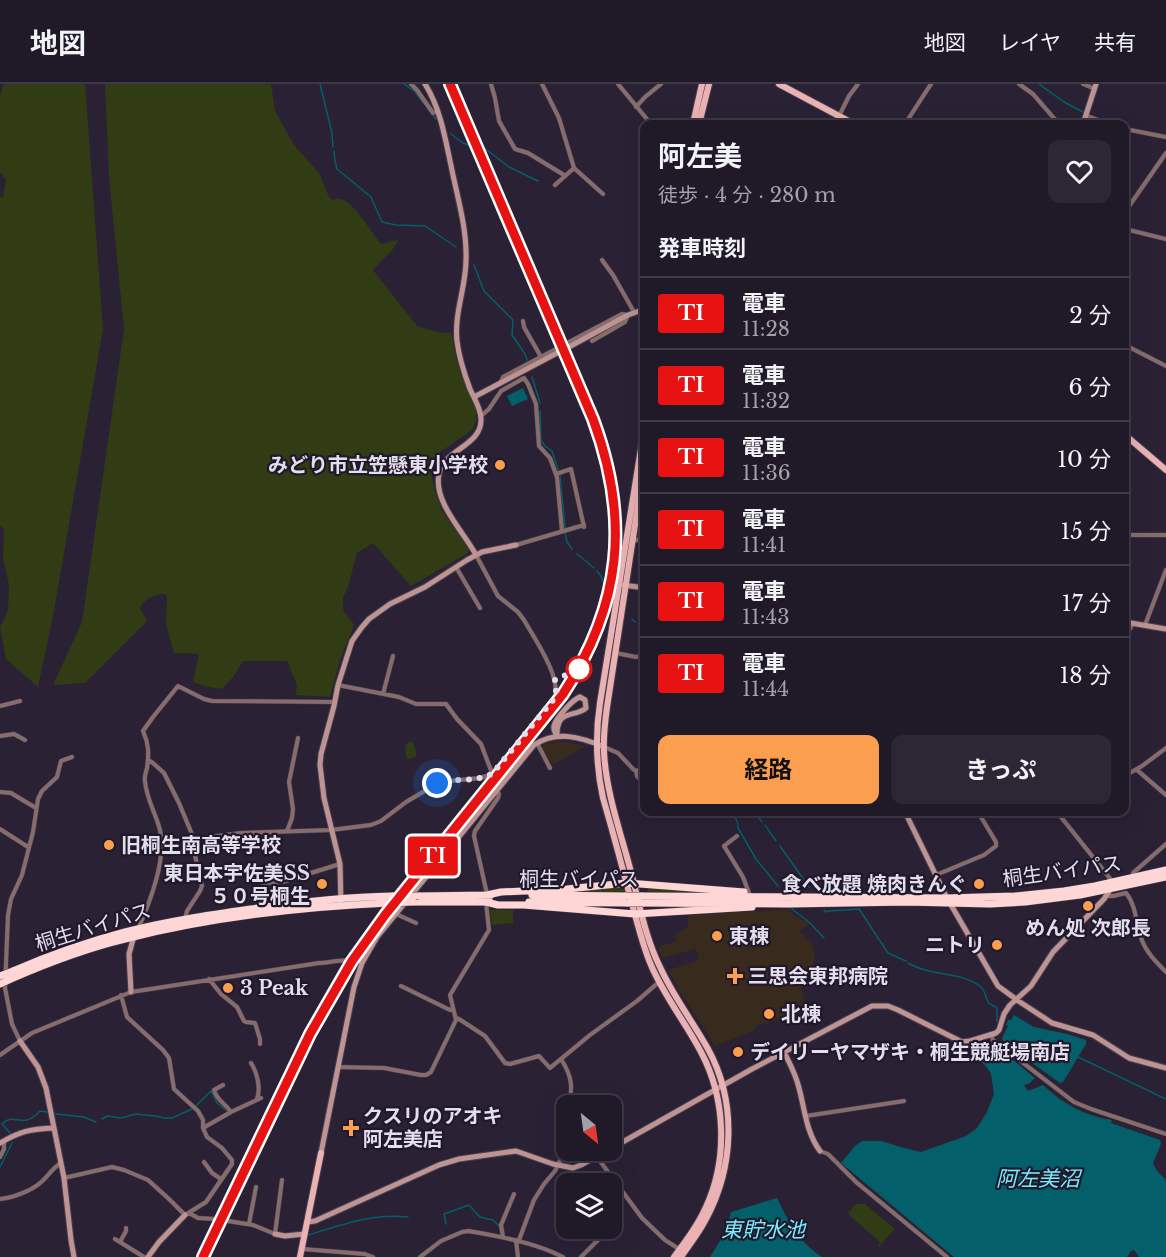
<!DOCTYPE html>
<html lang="ja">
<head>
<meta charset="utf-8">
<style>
  :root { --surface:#201928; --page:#2d2634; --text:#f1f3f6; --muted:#a2a0a8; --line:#3d3845; --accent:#fb9e50 }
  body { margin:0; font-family:"Libre Baskerville","Noto Sans JP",serif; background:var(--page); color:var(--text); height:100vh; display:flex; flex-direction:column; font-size:22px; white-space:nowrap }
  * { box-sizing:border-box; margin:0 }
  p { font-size:20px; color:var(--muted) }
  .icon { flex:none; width:33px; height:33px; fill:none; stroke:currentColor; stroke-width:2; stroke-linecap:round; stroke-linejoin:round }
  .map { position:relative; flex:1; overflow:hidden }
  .sheet { position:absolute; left:640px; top:36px; width:489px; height:696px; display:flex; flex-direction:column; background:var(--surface); border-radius:12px; box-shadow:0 6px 24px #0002,0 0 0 2px var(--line) }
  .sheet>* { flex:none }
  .badge { padding:0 12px; border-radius:4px; font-size:21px; line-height:39px }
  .needle { width:39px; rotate:151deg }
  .controls { position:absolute; left:556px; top:1011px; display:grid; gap:12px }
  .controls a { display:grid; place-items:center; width:66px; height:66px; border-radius:12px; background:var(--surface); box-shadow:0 6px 24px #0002,0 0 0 2px var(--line); font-size:30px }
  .you { position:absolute; width:30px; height:30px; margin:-15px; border:4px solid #fff; border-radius:50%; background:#1a73e8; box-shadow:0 0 0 9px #1a73e833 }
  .map>.badge { position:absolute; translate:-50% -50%; box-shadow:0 0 0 3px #fff }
  h2 { padding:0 18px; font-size:22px; line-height:54px }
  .round { display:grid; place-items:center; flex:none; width:63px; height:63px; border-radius:12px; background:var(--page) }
  .summary { display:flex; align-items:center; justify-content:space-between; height:102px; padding:0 18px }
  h1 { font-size:28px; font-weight:700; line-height:45px }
  .action { display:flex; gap:12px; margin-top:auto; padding:12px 18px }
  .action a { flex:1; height:69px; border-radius:12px; background:var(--accent); color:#111; font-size:24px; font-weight:700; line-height:69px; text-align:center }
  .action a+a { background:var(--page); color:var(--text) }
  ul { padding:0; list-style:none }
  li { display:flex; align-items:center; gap:18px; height:72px; padding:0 18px; border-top:2px solid var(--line) }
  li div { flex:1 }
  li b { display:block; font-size:22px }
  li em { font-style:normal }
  li .badge { min-width:66px; font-weight:700; text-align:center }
  header { display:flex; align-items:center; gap:36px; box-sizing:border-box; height:84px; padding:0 30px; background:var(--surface); border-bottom:2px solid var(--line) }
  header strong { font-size:28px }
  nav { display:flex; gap:33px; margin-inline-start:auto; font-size:21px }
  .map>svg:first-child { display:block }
</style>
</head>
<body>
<header>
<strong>地図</strong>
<nav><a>地図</a><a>レイヤ</a><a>共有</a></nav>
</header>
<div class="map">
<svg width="1166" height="1173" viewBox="0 0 1166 1173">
  <rect width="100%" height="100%" fill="#2a2135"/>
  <path fill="#372b1d" d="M556,657L567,658L585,662L555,680L551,679L542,664L544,660Z"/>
  <path fill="#382a1d" d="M790,825L791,829L802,836L810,839L800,847L811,858L814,865L815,876L812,882L799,894L806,923L805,926L799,931L757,941L753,947L715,962L677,903L668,886L699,876L696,865L662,874L658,863L677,857L675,850L688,843V831Z"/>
  <path fill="#323c14" d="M4,0H85L103,245L53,532L38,603L6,575L0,543L8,527L9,501L3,474L4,446L0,441V113H3L6,96L0,88V12Z
    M105,0H271L275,27L294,61L319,89L329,113L333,116C337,115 339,114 343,116C353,118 373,150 381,160L398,156L393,165L373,186L417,242L441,249L451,248L457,278L476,327V337L473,345L468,349L440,368L434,377L431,389L435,407L442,427L468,463V469L411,502L373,459L357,469L348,503L343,513V526L353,539V544L341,573L330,613L296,611L297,601L287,577H243L233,593L222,605L208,603L193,598L199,570L174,569L166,541L167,513L165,510C156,509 143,515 140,524L147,537L85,599L53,601L82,538L124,245L109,93Z
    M412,657L416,667V673L407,675L405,663L407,659Z
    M622,803L624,805V809L544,808Z
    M649,803L723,809H649L648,806Z
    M490,826H513V839L492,841Z
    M855,1120H865L895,1145L879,1162L878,1161L880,1158L848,1130Z"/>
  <path fill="#035f6a" d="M523,304L528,315L512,322L507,312Z
    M1014,931L1034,943L1067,950L1086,956V960L1063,998L1060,999L1004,959L1002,954L1008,942L1006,941L1008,936H1011Z
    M991,958L1035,994L1030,999L1024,1001L1028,1007L1043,1001C1063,1020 1085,1032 1112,1036L1111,1039L1160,1056L1161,1060L1153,1079L1157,1087L1166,1096V1173H1139L1134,1166L1131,1167L1127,1173H954L841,1079L855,1062L862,1057H881L904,1064L921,1068L966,1052L977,1044L987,1028L994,1010L991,990L986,982L981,978L977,972L974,963Z
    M777,1114C789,1139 798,1157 822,1173H710L725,1149L731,1128Z"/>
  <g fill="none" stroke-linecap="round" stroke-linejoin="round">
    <path stroke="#035f6a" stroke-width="1.5" d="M320,0L332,49L333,63
      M404,0L414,7L436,35
      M1039,0L1064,18L1083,28
      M451,50L463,59L474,63
      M478,62L483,63L509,83L538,97
      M334,67L335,77L337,85L371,113L382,138L396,141L425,142L456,163
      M474,181L484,207L513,236L512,251L525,270L527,276
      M532,293L540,319
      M540,327L541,356L545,362L552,367L558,386
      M560,391L565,444
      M565,448L567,458L572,465
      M577,470L594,484
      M597,487L601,492L605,503
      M632,535L635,538
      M638,541L645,548
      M733,728L738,740V744L756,775L778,802
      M755,728L762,738
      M765,741L776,757
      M780,762L809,803
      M792,825L810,839L824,854
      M824,826L826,828L829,827L859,825L888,869L906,877
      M908,879C930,892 961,888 980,902C986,907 985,914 989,919C991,921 994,922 997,924V937
      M1078,973L1166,1015
      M196,1022L211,1007L217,1019L227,1027
      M56,1030L84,1033L96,1038
      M102,1035L107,1032L121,1034L136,1030L144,1031L156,1032L164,1034H172L192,1025
      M11,1050L2,1040C10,1031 17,1038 27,1036C32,1035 36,1031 40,1027L47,1028
      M0,1083L12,1059
      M446,1140L444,1130L469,1121L480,1133L493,1136L499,1142
      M308,1151C341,1141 373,1129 408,1133"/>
    <defs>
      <path id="street" d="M411,0L417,6L433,29L438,27
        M491,0L495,14L499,37L515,65L528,69L564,91
        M542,0L559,34L574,84L603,110
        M618,0L651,40
        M1019,0L1033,10L1059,40
        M1083,0L1095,5
        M636,23L645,13L661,0
        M839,32L849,12L858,0
        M1087,32L1109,40
        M905,40L931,0
        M1125,45L1166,53
        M555,101L574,84
        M1125,128L1166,69
        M1125,145L1166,155
        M602,176L613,191L634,228
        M523,237L524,243L541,273
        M568,261L569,258L622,230L628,231L625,238L592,257
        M1125,261L1166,282
        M501,298L503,293L556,265L557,267
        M481,332L489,325L501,307L524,294L528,300L536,320L539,362L550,374L557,393L562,447
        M556,390L571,385L584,443
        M1125,451H1166
        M633,457L645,454
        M516,461L584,441
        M456,483L480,524
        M1145,541L1166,486
        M1125,554L1133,539
        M616,569L636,573L645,571
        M338,601L399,613L416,620H446L457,635L481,660L492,689
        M383,610L393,572
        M0,622L20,617
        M0,652L14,650L25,656
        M537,659L550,684
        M604,663L618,669L634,686L645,688
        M148,676L153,679L164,689L179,719L194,755V767L202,802L200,807L187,827L185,835
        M1137,686L1166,711
        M636,687L637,692L645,700
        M1125,687L1128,690L1142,682L1166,664
        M0,708L11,709L36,724
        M706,728L708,729
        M1057,728L1112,797
        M0,745L28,763
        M287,747L292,734L293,725L289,698L298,654
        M737,752L724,762L743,793L749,809
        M194,755L241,749L331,746L371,741L381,737L406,718L440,698L480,694L490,691L497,684L554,615C563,595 534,554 524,536L518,528L498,512L476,471
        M936,791L984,771L996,762V758L978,728
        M1133,793V789L1166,760
        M262,799L282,798L340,780
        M487,810L474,752L475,747L498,714L499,710L497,707
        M1106,812H1113L1126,809C1136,821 1136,839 1141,854C1146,868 1156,878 1166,888
        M396,830L416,839
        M138,845C150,818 167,775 160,746C156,730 146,714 145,697C144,693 146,688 147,684C149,670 149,660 143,647L153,633L178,602L204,615L212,617L335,618
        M209,895L221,910L237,923L244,937L246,938L255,939L260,955V960
        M401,902L450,926L453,925
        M456,934L459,935L485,952L505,979L510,980L539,972L550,984L590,951L637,917L659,898
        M991,951L993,956L1074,1018L1091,1025L1166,1050
        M20,957L12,940L5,904L8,831L11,815L22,791L33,748L38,715L42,707L57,693L61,677L72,673
        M0,971L32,949L131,908L319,879C333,878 349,874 362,879
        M561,975C572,992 573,1003 569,1022
        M251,979C257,988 261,1004 257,1015
        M338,983L384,984L421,991H426L431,988L456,936L450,911L489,846L486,818
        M223,1001L214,1006C217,1017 225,1019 231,1028
        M806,1032L904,1017
        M203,1044L231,1028L261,1014
        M820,1067L828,1070L856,1098L947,1173
        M0,1073L4,1065V1057
        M597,1073L642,1134L665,1156L679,1165
        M204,1078L212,1089L221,1095
        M64,1094L112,1083L124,1086L148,1096L169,1115L185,1131L206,1118L232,1080V1076L222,1064L207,1053L203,1044V1036L198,1027L174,1005L169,974L163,966L127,933L121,911
        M0,1115C12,1114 31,1107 40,1099C48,1093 52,1084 61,1079
        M189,1129L198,1134L215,1135
        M228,1137L253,1141L275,1150L282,1096
        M249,1140L256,1103
        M503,1153L501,1141L514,1110
        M115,1155L144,1173
        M516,1156L518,1173
        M519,1156L534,1116L544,1100L555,1087L567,1062
        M120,1158L126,1147V1144
        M302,1165L365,1170L373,1173
        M420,1173L441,1157L462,1148L469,1147C501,1153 533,1158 563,1173
        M581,1173L605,1149"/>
      <path id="secondary" d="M425,0C442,27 446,60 453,91C459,119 467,147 466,176C466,203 454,229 457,257C459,274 464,289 470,305C474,314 481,325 481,335C482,362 444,365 439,390C433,418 464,448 476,471
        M1083,40L1096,0
        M567,264L628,231L645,225
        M474,313L559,268
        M623,501L645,504
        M1125,538L1166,545
        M580,613L585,616L586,624C578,632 561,627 558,642C557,645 557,649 557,652C555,648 553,647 554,642C555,635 573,615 580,613Z
        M905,728L947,814L998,902L1020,918L1052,939L1093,951L1129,974L1166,984
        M341,821L340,780L324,714L320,681L321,670L334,622L338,601L352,557L362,543L369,535L390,520L425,503L467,476L482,468L516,461
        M131,908L129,870L134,852
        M20,957L38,983L46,1004L64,1094L71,1156L74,1173
        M784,968C790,980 796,991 799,1004C805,1026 806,1048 820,1067
        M0,1059C21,1047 30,1045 54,1044
        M612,1064L752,985L872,922H888L898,926L962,958L970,957L996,949L999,946L1004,930L1010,921L1031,902L1053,868L1104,815L1112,803
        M321,1069L354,903L362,879L377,853L534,661C557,646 581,653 604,663
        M307,1138L315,1137L439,1081L459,1075L516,1067L553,1080L573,1084L581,1081L608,1066
        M275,1150L285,1152L304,1150
        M148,1173L159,1158L185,1131"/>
      <path id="primary" d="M779,0L854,40
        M693,40L702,0
        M699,40L709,0
        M645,340L600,619C595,652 596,682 603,714C613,748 622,782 631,816C637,837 642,860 651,881C664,912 686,939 701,968C726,1015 728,1075 706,1123C698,1141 686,1157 674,1173
        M1125,351L1166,386
        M645,376L607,623C605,638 603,653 604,668C606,710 622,752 632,792C640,823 646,855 660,883C673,912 693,938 708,965C737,1018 734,1083 706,1135C699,1149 689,1161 681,1173
        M300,1173L321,1069"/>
      <path id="highway" d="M487,811L501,808L567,805L627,799L744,808
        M532,811L626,812
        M419,812L491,811
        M641,812L947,814L1015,812L1064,807L1095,802L1166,786
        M413,818H490
        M486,818L498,821H524L635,830L752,823
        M529,818L628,819
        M643,819L788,820L907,818L990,820L1025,818L1080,811L1166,793
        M13,887C50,871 87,858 125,848C167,837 209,831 251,825C299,818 345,813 393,812
        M13,894C50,878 87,864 125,855C211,833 300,823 388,819"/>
    </defs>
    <use href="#street" stroke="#483f52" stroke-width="5"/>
    <use href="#secondary" stroke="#483f52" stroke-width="7"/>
    <use href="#primary" stroke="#483f52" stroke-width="8"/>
    <use href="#highway" stroke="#483f52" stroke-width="8"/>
    <use href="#street" stroke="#876c6c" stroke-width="4"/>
    <use href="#secondary" stroke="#be9493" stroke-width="5"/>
    <use href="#primary" stroke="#eab2b2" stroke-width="6"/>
    <use href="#highway" stroke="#ffd6d6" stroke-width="7"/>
    <path stroke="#837c8d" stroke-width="1.5" stroke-dasharray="9 4.5" stroke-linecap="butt" d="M203,1173L310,950L352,877L385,831L563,610C622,519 630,436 593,335L450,0"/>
    <defs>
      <path id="secondary-bridge" d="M559,268L567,264"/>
      <path id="highway-bridge" d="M393,812H419
        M626,812H641
        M388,819L413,818
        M628,819H643
        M0,892L13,887
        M0,900L13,894"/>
    </defs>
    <use href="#secondary-bridge" stroke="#483f52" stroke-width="7" stroke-linecap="butt"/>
    <use href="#highway-bridge" stroke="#483f52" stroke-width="8" stroke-linecap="butt"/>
    <use href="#secondary-bridge" stroke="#be9493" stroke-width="5"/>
    <use href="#highway-bridge" stroke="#ffd6d6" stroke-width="7"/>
  </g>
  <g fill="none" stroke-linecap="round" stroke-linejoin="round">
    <defs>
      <path id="line" d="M203,1173L310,950L352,877L385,831L563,610C622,520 630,435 593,335L450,0"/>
    </defs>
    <use href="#line" stroke="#fff" stroke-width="14"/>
    <use href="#line" stroke="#e71212" stroke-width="9"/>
    <path stroke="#e3deec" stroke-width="6" stroke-dasharray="0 10.8" d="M437,699L442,697L476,695L492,690L554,615L556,607L555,596L579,585"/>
  </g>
  <g fill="#fb9e50" stroke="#20182b" stroke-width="2">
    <circle cx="500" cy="381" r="6"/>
    <circle cx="109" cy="761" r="6"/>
    <circle cx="322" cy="800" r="6"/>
    <circle cx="979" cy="800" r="6"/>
    <circle cx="1088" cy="822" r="6"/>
    <circle cx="717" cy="852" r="6"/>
    <circle cx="997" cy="861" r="6"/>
    <path d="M732 883h6v6h6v6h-6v6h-6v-6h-6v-6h6z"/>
    <circle cx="228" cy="904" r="6"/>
    <circle cx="769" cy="930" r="6"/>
    <circle cx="738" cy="968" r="6"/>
    <path d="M348 1035h6v6h6v6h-6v6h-6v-6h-6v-6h6z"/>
  </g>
  <circle fill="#fff" stroke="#e71212" stroke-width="3" cx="579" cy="585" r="12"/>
  <g text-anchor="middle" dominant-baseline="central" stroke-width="4.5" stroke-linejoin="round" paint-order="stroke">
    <g font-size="20" font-weight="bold" fill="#e3deec" stroke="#20182b" text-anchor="start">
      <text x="488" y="381" text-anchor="end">みどり市立笠懸東小学校</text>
      <text x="121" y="761">旧桐生南高等学校</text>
      <text x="310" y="789" text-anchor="end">東日本宇佐美SS<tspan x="310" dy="23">５０号桐生</tspan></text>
      <text x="967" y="800" text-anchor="end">食べ放題 焼肉きんぐ</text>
      <text x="1088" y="844" text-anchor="middle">めん処 次郎長</text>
      <text x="729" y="852">東棟</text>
      <text x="985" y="861" text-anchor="end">ニトリ</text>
      <text x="748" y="892">三思会東邦病院</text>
      <text x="240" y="904">3 Peak</text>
      <text x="781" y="930">北棟</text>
      <text x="750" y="968">デイリーヤマザキ・桐生競艇場南店</text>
      <text x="363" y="1032">クスリのアオキ<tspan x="363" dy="23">阿左美店</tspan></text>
    </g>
    <g font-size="20" fill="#e3deec" stroke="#20182b">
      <text transform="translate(1062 787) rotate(-8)">桐生バイパス</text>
      <text x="579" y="795">桐生バイパス</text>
      <text transform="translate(93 843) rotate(-17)">桐生バイパス</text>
    </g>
    <g font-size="21" font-style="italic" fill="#7aebfd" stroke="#20182b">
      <text x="1038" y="1095">阿左美沼</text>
      <text x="763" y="1146">東貯水池</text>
    </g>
  </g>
</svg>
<div class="controls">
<a><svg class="needle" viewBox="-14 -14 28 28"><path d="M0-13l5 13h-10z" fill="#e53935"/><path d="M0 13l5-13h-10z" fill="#a2a0a8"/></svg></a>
<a><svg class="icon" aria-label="layers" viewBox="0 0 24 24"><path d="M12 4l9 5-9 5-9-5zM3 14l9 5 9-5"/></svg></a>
</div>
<div class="you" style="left:437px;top:699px"></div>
<b class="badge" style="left:433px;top:772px;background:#e71212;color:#fff">TI</b>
<section class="sheet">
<div class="summary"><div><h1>阿左美</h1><p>徒歩 · 4 分 · 280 m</p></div><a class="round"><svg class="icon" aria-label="heart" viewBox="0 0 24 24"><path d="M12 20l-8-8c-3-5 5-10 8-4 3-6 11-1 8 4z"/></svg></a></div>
<h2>発車時刻</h2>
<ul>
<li><span class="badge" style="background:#e71212;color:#fff">TI</span><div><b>電車</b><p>11:28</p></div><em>2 分</em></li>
<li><span class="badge" style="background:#e71212;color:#fff">TI</span><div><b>電車</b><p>11:32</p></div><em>6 分</em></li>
<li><span class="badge" style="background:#e71212;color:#fff">TI</span><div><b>電車</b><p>11:36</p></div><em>10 分</em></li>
<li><span class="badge" style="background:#e71212;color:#fff">TI</span><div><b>電車</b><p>11:41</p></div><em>15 分</em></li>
<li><span class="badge" style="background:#e71212;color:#fff">TI</span><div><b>電車</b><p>11:43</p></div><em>17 分</em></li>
<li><span class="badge" style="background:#e71212;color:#fff">TI</span><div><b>電車</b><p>11:44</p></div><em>18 分</em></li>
</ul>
<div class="action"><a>経路</a><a>きっぷ</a></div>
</section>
</div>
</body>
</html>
